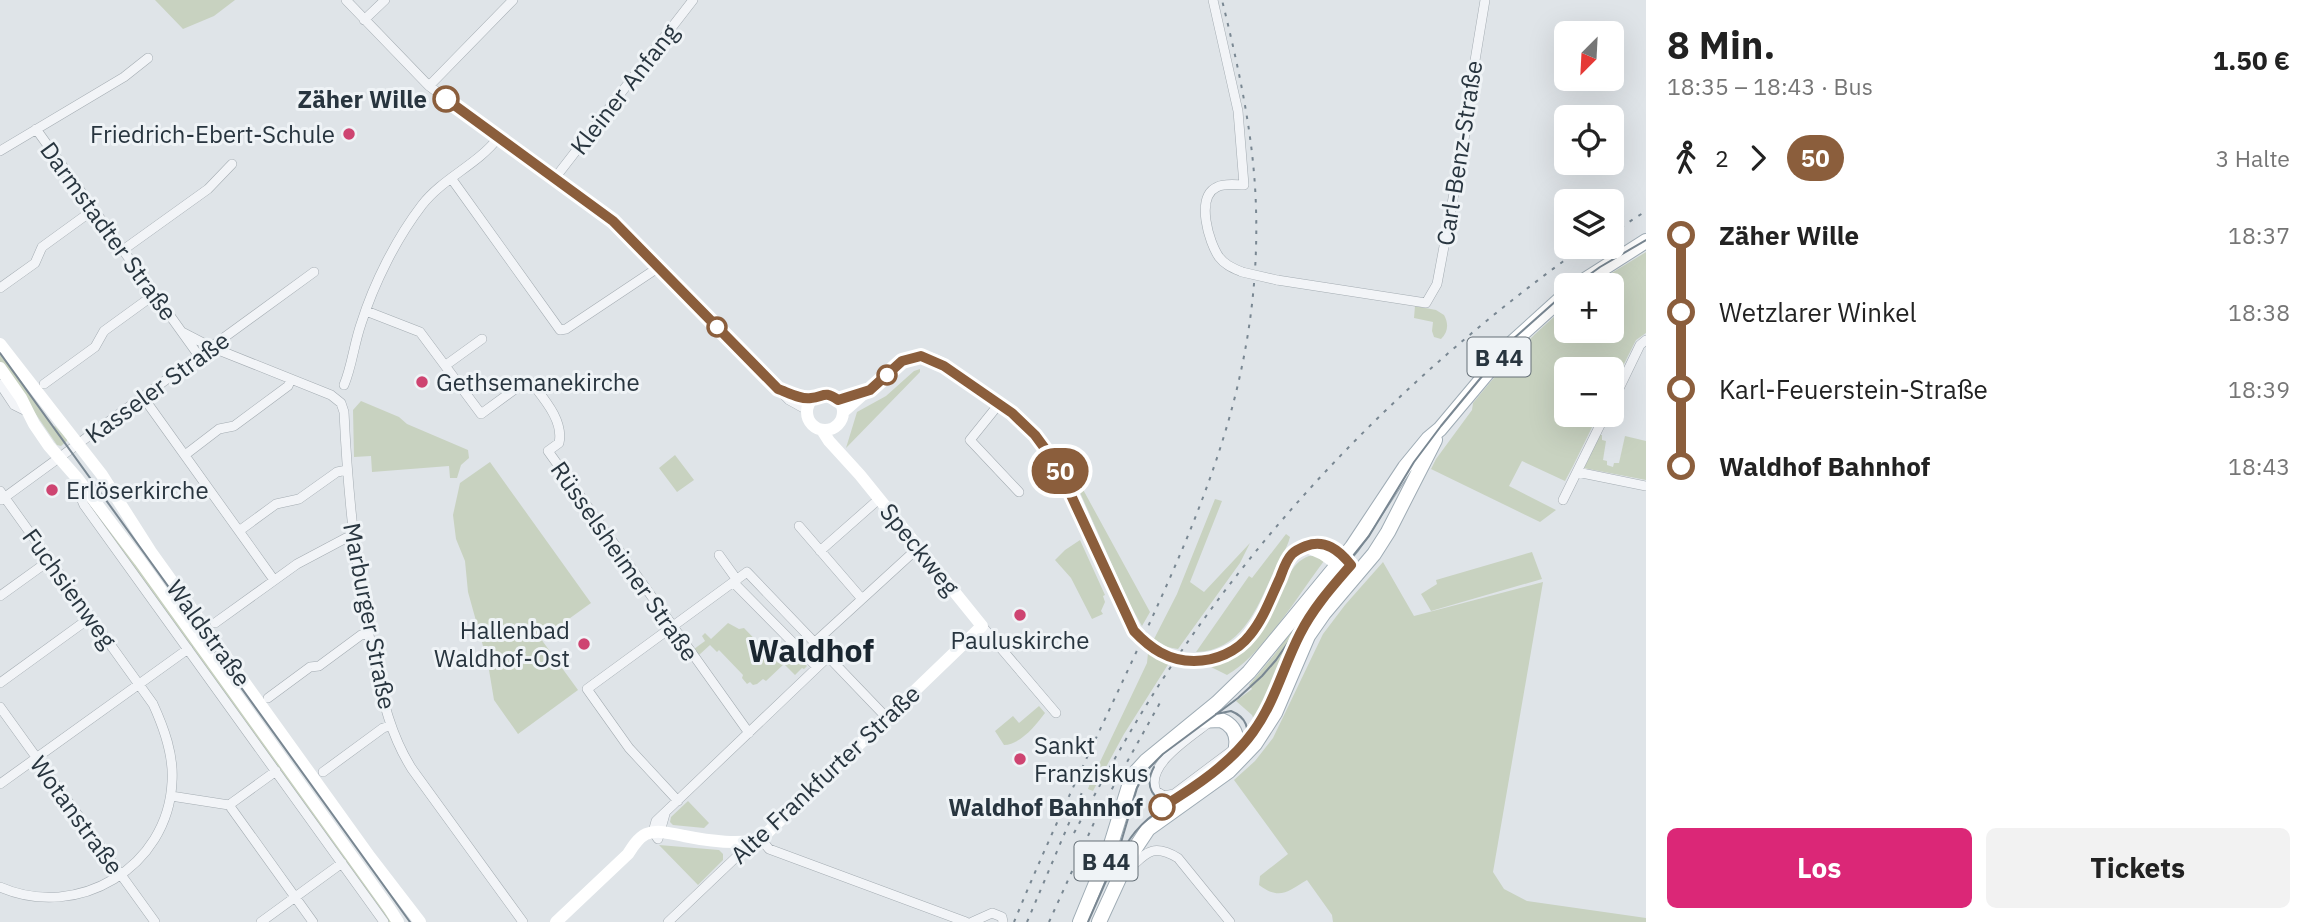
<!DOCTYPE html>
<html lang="de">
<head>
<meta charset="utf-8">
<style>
  :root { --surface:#fff; --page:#f2f2f2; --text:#222; --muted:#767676; --accent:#db2777 }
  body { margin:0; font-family:"IBM Plex Sans",sans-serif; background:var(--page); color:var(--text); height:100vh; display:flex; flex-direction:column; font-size:26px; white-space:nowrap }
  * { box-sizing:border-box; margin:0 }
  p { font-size:23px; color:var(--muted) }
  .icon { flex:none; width:38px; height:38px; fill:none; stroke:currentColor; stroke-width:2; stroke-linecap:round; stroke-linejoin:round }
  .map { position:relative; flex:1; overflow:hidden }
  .panel { display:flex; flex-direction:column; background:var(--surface); width:665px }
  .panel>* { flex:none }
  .badge { padding:0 14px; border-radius:23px; font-size:24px; line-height:46px }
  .needle { width:46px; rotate:204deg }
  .buttons { position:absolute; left:1554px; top:21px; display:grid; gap:14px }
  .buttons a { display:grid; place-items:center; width:70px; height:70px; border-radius:10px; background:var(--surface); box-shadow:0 7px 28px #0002; font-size:35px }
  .map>.badge { position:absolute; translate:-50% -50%; box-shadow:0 0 0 4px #fff }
  .legs { display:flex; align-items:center; gap:10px; height:77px; padding:0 21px; font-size:23px }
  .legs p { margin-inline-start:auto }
  .summary { display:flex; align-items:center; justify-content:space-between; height:119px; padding:0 21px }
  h1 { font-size:38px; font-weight:700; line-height:52px }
  .primary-button { display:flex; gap:14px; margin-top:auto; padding:14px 21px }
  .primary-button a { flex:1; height:80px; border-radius:10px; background:var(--accent); color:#fff; font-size:28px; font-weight:700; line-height:80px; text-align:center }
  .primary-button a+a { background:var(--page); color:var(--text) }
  ul { padding:0 21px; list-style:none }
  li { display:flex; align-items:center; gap:24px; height:77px; font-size:26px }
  li i { display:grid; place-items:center; width:10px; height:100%; margin:0 9px; background:currentColor }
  li i::after { content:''; width:18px; height:18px; margin:-9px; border:5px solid; border-radius:50%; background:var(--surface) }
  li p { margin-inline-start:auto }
  li:first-child i { background:linear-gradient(#0000 50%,currentColor 0) }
  li:last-child i { background:linear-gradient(currentColor 50%,#0000 0) }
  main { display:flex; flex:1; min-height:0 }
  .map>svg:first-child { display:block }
</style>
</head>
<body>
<main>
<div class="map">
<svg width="1646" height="922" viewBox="0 0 1646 922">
  <rect width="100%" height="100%" fill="#dfe4e8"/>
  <path fill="#c8d2c0" d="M155,0H235L214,16L183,29Z
    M1646,252V333L1636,340L1612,388V369H1566V415H1598L1573,466L1584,468L1600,435H1602V440L1606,441L1603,460L1607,461V465L1613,467L1614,463H1619L1625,436L1646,441V480L1573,466L1565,481L1522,461L1509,486L1556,510L1540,522L1431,469L1436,459L1472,410L1473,403C1502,367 1531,335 1566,307V331H1612V285H1592Z
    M1415,306L1436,310L1444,315C1449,324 1448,332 1441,339L1434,337L1432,331L1433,322L1414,318Z
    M0,351L53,427L55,426L67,439V441L61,446L57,445L0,362Z
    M920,369V372L846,448L857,412L886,396L914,371Z
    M361,401L399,417L407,424L468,450L469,458L461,465L457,478H450L449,466L372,472L371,456L354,457L353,410Z
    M675,455L694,480L677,492L659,468Z
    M490,462L591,603L541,639L578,690L518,734L494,700L488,664L468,592L465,561L456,539L453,515L460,483Z
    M1070,470L1074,473L1150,612L1142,626L1130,605Z
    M83,494L136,563L392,922H387L88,506Z
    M1215,499L1222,501L1190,582L1204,592L1250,543L1240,563L1178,649L1167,647L1154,639L1177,594Z
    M1286,534L1290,537C1287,549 1279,560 1274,571C1258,606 1242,651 1196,652L1249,576L1252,578Z
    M1080,540L1105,595L1103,596L1105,602L1101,611L1103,614L1092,619L1071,578L1055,560L1065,550Z
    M1532,552L1542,579L1431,611L1421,594L1437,584L1436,580Z
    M1309,556H1315L1324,561C1297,596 1264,654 1227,675L1209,666C1241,658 1262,633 1276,605C1285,587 1289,563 1309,556Z
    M1383,562L1414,616L1543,582L1493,872L1504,889L1527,901L1646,918V922H1333L1332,915L1307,880C1288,891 1280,901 1259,885L1260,876L1288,854L1234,780L1255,761L1273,738L1323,634L1345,605Z
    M1335,572L1344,579L1256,737L1240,749L1257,727L1252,715L1236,701L1252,689L1249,685L1274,655Z
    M728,623L739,629L744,628L770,655L780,645L782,648L773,657L778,663L792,650L807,666L804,669L802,668L795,675L784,664L766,681L763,679L757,684L753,685L750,682L747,684L742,678L743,675L719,650L717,652L710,645L699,655L694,649L705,641L702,636L705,633L711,639Z
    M1148,653L1169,663L1124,734L1093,791L1088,789L1090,783L1147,663Z
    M1039,706L1045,713C1035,726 1021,744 1004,745L995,731L1013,716L1019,723Z
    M688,801L709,823L704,828L673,825L670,822L671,817Z
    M659,845L719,850L723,854V860L698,885Z"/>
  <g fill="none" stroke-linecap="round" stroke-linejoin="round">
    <defs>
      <path id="street" d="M346,0L429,86L613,221L789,400L807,410
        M1213,0L1238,111L1244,185C1236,185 1225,183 1217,187C1195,197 1209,243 1219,257C1225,265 1233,268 1242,272
        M364,20L385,0
        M429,86L513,0
        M36,129L199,356
        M0,151L124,77L148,58
        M451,178L560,330L566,329L659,267
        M555,178L693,0
        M123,250L208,189L232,164
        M1277,280L1426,303L1437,284L1440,268L1465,134V121L1485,0
        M0,288L35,263L42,247L93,210
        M366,311L420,332L481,414L526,381L531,382C544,399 564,421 559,443L548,451L749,733
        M182,332L211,347L331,395L341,403L344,412C348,497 356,581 375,663C383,701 391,736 412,769L523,922
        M446,365L482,339
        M0,384L14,405L28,412
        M44,384L95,347L104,331L155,294
        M344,385C352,366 354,344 361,324C374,283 396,239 422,205C443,178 477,165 498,138
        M780,390L813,399
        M143,397L274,580
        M1612,403L1640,345L1646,340
        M999,404L970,440L1019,492
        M185,455L219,429L234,426L288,386L291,379
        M1577,472L1646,486
        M82,485L81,498L84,505L384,922
        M0,491L153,704C164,728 174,755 172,782C168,867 78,921 0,887
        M1,500L314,272
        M1563,500L1605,415
        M799,526L862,599
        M239,531L276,504L299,499L337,472L347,470
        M820,551L879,499
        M719,555L737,580
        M734,583L817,667
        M0,596L50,560
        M215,623L297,564L346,538L353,537
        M982,626L1056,713
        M814,643L919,547
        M0,683L91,617
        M268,698L310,667L319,666L361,635L368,634
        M0,707L155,922
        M1212,720C1194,735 1144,764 1156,791L1164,796L1174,794L1234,749
        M323,772L383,728L390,726
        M0,784L188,649
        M171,796L229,805L276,771
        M678,801L629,748L587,689L747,572L886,717
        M229,805L313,922
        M665,814L658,839L653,832L656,821L828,657
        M760,838L769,849L966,922
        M1122,875C1144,858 1148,840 1178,858L1230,922
        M261,922L342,863
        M668,922L751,843
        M972,922L992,913L1002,917L1003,922"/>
      <path id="primary" d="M1577,285L1646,241
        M1195,721L1221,720C1243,729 1238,752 1227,769
        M1080,922L1108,854L1129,786L1135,773L1146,761L1217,703L1249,672L1352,547L1405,467L1428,439L1440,429L1513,342L1566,294
        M1099,922L1128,859L1148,829L1229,771L1255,744L1275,713L1308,636L1324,613L1374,554L1388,532L1435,440"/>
    </defs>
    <use href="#street" stroke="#a4acb2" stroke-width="10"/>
    <use href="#primary" stroke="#9eabb4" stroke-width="16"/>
    <use href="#street" stroke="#f2f4f7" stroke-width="9"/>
    <path stroke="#fff" stroke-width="12" d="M0,344L102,475L151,552L370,857L420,922
      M0,368L21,398L34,424L49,446L77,478L140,561L389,908L398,922
      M807 412a18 18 0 1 1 36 0a18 18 0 1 1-36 0Z
      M843,412C858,400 898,360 913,357C934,353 955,372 970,384C991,399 1015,412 1033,432C1082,486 1098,568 1134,631C1151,649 1169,661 1194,661C1243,661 1260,620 1278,582C1282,573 1285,561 1293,553C1296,549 1302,548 1307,546C1330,537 1346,556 1357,575
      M1305,546L1323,554L1344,569
      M556,922L628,854C633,846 638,838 646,834C659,829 671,834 684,836C704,840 747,847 764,836L982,626L860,475L829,441L822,430"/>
    <use href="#primary" stroke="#fff" stroke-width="14"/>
    <path stroke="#798792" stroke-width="2" d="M1575,285L1600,267L1646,240
      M0,353L410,922
      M1216,714L1231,711C1246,717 1251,729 1244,743
      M1154,767C1144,785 1152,804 1174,799
      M1126,845C1139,823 1156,812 1177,798C1197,785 1216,770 1233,754C1267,724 1280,681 1296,641
      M1088,922L1117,856L1137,788L1146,771L1163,754L1238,698L1262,676L1276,660L1316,602L1369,536L1414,462L1441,426L1512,340L1566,292"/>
    <path stroke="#798792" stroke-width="2" stroke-dasharray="3.5 7" stroke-linecap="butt" d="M1612,233L1646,211
      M1074,833C1104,777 1135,721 1170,668C1280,502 1422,362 1583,247
      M1014,922C1051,832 1093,745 1134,657C1203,508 1261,377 1256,208C1254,137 1239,69 1222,0
      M1027,922L1083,790
      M1049,922L1098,814L1161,701"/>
    <defs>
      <path id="street-bridge" d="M1242,272L1277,280"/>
    </defs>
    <use href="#street-bridge" stroke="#a4acb2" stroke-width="10" stroke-linecap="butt"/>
    <use href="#street-bridge" stroke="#f2f4f7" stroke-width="9"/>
  </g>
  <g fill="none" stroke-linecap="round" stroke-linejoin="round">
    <defs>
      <path id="line-1" d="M446,99L613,221L778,389C787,392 801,400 811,398C824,397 824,390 838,400L870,390L902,361L921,356L944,366L1012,413L1035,435L1057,465L1134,631C1150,648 1168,661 1194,661C1215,661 1237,652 1250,635C1264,618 1271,597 1280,578C1283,570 1286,560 1292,554C1296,550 1301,548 1306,546C1325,539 1339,550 1351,565C1332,587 1313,608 1300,634C1283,667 1275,702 1253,732C1231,763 1195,787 1162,807"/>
    </defs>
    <use href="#line-1" stroke="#fff" stroke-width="16"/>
    <use href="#line-1" stroke="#8b5e3c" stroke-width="10"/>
  </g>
  <g fill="#fff" stroke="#8b5e3c" stroke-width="3.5">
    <circle cx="446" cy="99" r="12"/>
    <circle cx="717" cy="327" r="9"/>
    <circle cx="887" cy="375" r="9"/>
    <circle cx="1162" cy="807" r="12"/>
  </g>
  <g fill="#ce4471" stroke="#eff3f6" stroke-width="2.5">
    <circle cx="349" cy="134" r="7"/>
    <circle cx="422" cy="382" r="7"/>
    <circle cx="52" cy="490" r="7"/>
    <circle cx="1020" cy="615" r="7"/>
    <circle cx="584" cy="644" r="7"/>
    <circle cx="1020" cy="759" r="7"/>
  </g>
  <g text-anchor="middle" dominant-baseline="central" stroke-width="6" stroke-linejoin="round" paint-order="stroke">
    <g fill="#eff3f6" stroke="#646e76" stroke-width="2">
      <rect x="1467.5" y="337.5" width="63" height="39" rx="5"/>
      <rect x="1074.5" y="841.5" width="63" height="39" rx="5"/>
    </g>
    <g font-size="23" font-weight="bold" fill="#28353f">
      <text x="1499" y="357">B 44</text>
      <text x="1106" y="861">B 44</text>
    </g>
    <g font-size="24" fill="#28353f" stroke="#eff3f6">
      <text transform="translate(624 89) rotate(-52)">Kleiner Anfang</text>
      <text transform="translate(1459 153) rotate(-81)">Carl-Benz-Straße</text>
      <text transform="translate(109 231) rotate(54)">Darmstadter Straße</text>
      <text transform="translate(157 387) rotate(-36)">Kasseler Straße</text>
      <text transform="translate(920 549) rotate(51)">Speckweg</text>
      <text transform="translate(625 561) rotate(55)">Rüsselsheimer Straße</text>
      <text transform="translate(70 588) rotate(54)">Fuchsienweg</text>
      <text transform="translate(370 616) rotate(79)">Marburger Straße</text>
      <text transform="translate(209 633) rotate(54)">Waldstraße</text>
      <text transform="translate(825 774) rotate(-43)">Alte Frankfurter Straße</text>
      <text transform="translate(77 815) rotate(54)">Wotanstraße</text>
    </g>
    <g font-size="24" font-weight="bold" fill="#28353f" stroke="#eff3f6" text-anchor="end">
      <text x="427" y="99">Zäher Wille</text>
      <text x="1143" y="807">Waldhof Bahnhof</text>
    </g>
    <g font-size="24" fill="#28353f" stroke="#eff3f6" text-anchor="start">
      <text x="335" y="134" text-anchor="end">Friedrich-Ebert-Schule</text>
      <text x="436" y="382">Gethsemanekirche</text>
      <text x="66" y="490">Erlöserkirche</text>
      <text x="570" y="630" text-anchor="end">Hallenbad<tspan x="570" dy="28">Waldhof-Ost</tspan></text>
      <text x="1020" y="640" text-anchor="middle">Pauluskirche</text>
      <text x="1034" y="745">Sankt<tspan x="1034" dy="28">Franziskus</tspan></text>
    </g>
    <g font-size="32" font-weight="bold" fill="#1a2630" stroke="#eff3f6">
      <text x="811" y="650">Waldhof</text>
    </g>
  </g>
</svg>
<div class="buttons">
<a><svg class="needle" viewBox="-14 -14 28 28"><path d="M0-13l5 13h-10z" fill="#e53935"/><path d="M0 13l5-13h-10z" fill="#767676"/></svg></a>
<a><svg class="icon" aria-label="locate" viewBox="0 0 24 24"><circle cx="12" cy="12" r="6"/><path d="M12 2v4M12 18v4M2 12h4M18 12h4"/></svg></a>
<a><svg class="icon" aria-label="layers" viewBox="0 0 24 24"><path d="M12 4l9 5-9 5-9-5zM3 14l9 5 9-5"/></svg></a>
<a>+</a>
<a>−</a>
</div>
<b class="badge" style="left:1060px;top:471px;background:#8b5e3c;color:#fff">50</b>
</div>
<section class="panel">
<div class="summary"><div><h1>8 Min.</h1><p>18:35 – 18:43 · Bus</p></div><b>1.50 €</b></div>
<div class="legs"><svg class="icon" aria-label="walk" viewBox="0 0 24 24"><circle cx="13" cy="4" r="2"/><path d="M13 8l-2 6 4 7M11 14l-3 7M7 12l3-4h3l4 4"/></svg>2<svg class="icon" aria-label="forward" viewBox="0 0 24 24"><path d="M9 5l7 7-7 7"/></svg><b class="badge" style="background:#8b5e3c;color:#fff">50</b><p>3 Halte</p></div>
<ul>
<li><i style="color:#8b5e3c"></i><b>Zäher Wille</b><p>18:37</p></li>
<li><i style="color:#8b5e3c"></i><span>Wetzlarer Winkel</span><p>18:38</p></li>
<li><i style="color:#8b5e3c"></i><span>Karl-Feuerstein-Straße</span><p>18:39</p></li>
<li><i style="color:#8b5e3c"></i><b>Waldhof Bahnhof</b><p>18:43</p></li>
</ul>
<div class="primary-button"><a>Los</a><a>Tickets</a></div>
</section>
</main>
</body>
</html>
